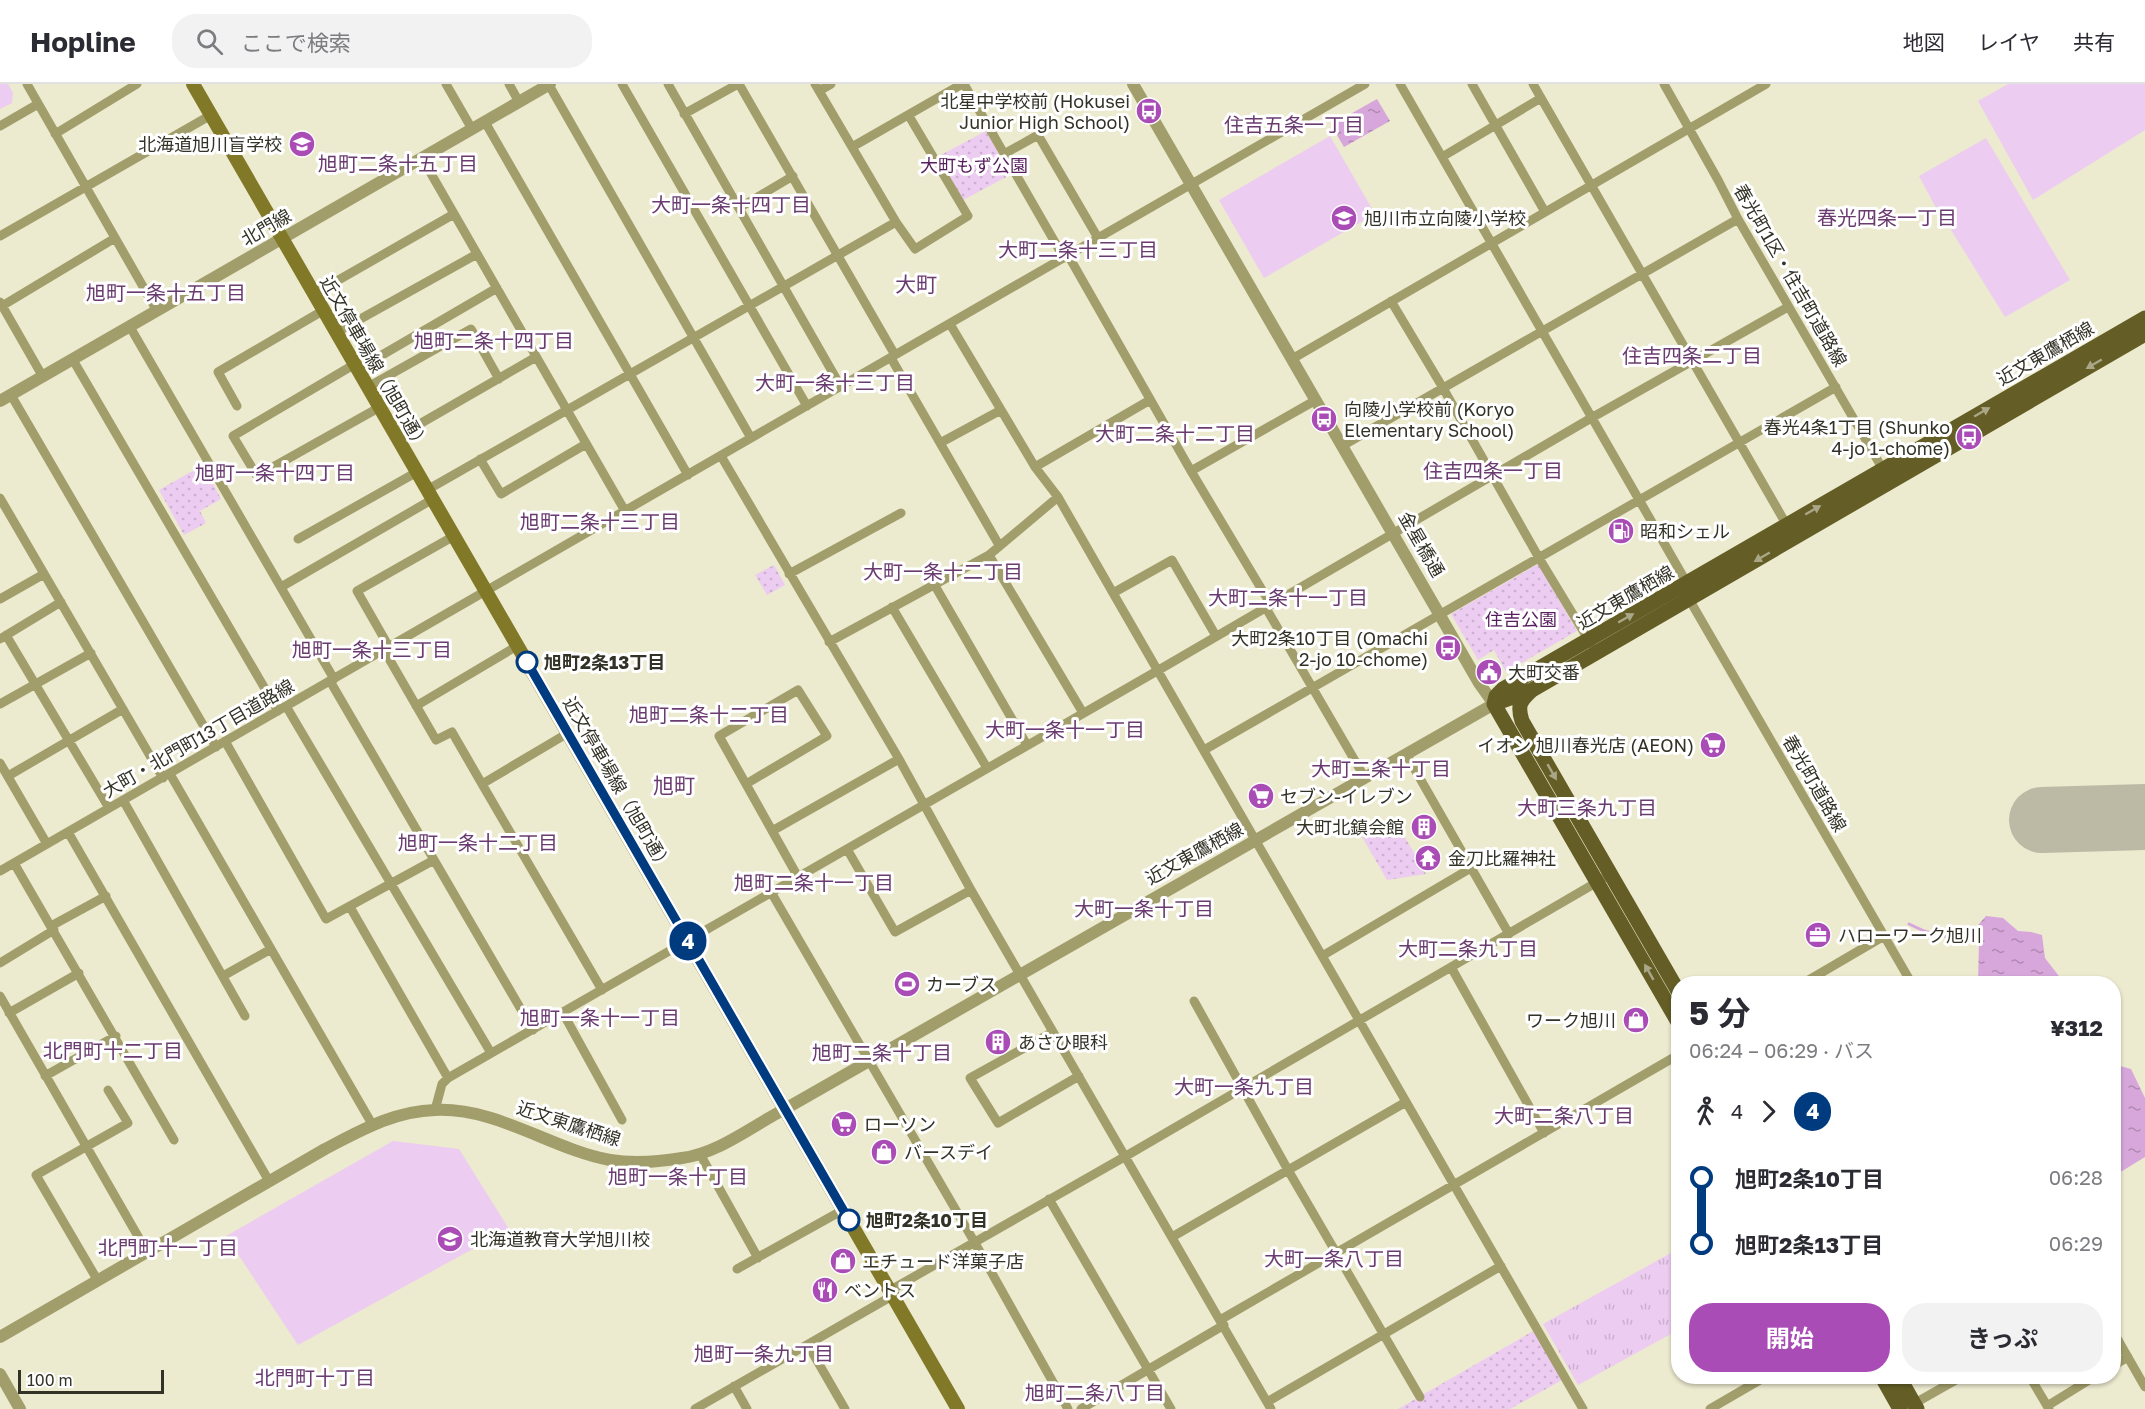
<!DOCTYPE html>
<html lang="ja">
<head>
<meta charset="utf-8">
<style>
  :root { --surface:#fff; --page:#f2f2f3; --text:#2b2b33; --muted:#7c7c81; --line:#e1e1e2; --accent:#aa4cb6 }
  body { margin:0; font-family:"Golos Text","Noto Sans JP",sans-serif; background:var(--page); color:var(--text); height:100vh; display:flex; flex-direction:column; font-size:22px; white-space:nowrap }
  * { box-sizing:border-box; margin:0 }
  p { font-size:20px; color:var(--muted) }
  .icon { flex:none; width:33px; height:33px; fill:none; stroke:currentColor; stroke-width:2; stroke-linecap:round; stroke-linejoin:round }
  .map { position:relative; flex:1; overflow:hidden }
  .side { position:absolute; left:1671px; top:892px; width:450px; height:408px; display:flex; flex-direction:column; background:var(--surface); border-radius:24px; box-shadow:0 2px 4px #0004 }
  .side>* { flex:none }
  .badge { padding:0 12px; border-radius:20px; font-size:21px; line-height:39px }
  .scale { position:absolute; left:18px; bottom:15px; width:146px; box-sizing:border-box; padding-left:6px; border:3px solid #333227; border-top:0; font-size:16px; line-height:21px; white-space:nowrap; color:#333227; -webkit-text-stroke:4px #fff; paint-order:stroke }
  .map>.badge { position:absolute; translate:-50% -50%; box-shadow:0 0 0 3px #fff }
  .legs { display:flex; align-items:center; gap:9px; height:66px; padding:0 18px; font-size:20px }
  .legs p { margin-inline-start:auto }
  .head { display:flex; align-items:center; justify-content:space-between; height:102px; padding:0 18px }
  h1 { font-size:33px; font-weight:700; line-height:45px }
  .cta { display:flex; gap:12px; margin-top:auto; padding:12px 18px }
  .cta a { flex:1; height:69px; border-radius:24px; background:var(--accent); color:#fff; font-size:24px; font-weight:700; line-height:69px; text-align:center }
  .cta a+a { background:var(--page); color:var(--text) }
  ul { padding:0 18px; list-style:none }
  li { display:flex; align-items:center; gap:21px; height:66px; font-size:22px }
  li i { display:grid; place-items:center; width:9px; height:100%; margin:0 8px; background:currentColor }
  li i::after { content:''; width:15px; height:15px; margin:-8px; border:4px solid; border-radius:50%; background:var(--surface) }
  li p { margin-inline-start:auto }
  li:first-child i { background:linear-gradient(#0000 50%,currentColor 0) }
  li:last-child i { background:linear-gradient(currentColor 50%,#0000 0) }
  header { display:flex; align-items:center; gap:36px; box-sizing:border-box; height:84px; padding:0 30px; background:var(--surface); border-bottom:2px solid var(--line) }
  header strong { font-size:28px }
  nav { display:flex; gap:33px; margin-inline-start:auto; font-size:21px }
  .search { width:420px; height:54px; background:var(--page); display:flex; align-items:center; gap:15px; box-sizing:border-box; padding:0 21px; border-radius:24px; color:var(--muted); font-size:22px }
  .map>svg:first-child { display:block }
</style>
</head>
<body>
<header>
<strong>Hopline</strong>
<div class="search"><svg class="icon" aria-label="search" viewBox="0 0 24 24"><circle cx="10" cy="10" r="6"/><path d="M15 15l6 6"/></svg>ここで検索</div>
<nav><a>地図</a><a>レイヤ</a><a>共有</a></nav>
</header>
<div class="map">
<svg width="2145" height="1325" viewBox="0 0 2145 1325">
  <defs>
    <pattern id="grass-tufts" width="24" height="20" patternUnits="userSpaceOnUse" patternTransform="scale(1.5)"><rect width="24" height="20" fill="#edccf1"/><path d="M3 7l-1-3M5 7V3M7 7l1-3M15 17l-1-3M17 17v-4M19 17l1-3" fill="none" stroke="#ccb0cf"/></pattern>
    <pattern id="park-dots" width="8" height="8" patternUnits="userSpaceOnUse" patternTransform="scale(1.5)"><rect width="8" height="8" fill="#edccf1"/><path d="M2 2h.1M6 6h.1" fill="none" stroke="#ccb0cf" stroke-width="1.8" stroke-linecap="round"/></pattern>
    <pattern id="water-ripples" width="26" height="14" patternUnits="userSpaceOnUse" patternTransform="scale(1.5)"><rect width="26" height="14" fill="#d7a7dc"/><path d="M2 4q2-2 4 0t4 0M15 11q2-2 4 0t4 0" fill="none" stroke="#af89b2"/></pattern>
  </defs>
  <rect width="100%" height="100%" fill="#eceacf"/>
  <path fill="url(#grass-tufts)" d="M1678,1165V1246L1578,1301L1543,1240Z"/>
  <path fill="url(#park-dots)" d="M986,47L1010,91L963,116L939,72Z
    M203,381L221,415L200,427L206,439L184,451L159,406Z
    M1538,480L1577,547L1506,588L1494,566L1478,576L1451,530Z
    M774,481L785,501L767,511L755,491Z
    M1394,734L1426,790L1387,796L1361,751Z
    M1535,1246L1562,1296L1510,1325H1398Z"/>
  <path fill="#edccf1" d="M0,0H8L13,9L12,19L0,25Z
    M2008,0H2145V46L2033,116L1978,17Z
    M1330,52L1375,130L1264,194L1219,116Z
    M1986,54L2070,196L2005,233L1951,146L1955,129L1936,124L1919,92Z
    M393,1057L459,1065L509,1145L298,1261L226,1152Z"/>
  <path fill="url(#water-ripples)" d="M1377,15L1390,37L1344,63L1331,41Z
    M1986,832L2003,834L2018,847L2031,848L2042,851L2045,874L2065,900H1978L1979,858L1971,849Z
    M2120,982L2131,985L2145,1014V1073L2114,1092V983Z"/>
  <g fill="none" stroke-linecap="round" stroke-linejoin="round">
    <path stroke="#d7a7dc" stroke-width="3" d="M1909,840C1930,851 1951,857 1976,853"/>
    <path stroke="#bcbaa4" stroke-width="66" d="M2042,736L2145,733"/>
    <path stroke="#a29e6c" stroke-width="9" d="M27,0L157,227
      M446,0L472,45
      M509,0L519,18
      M622,0L807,322
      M668,0L841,303
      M739,0L895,271
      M815,0L896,138L915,165L968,132L909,32
      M964,0L1064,174
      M1400,0L1680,487L1687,499L1689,515L1912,900
      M1472,0L1545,128
      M1533,0L1789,445
      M1664,0L1718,96L1738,135L1885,389
      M549,1L751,354
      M819,7L831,0
      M684,30L738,0
      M485,38L688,391
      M0,42L38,20
      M55,50L137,0
      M852,63L962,0
      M1004,70L1038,51L1098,154
      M1442,73L1541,14
      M422,74L625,427
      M739,124L793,92
      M0,152L211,31
      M1068,171L1191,387L1271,521
      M314,210L454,130
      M1391,217L1443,304L1539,474L1591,560
      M0,218L43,293
      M2,222L115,154
      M950,240L1035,383L1058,413L1113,509L1583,1325
      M130,243L334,595
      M337,248L477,170
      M891,274L999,461
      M1292,275L1766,0
      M73,276L278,627
      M355,280L233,352L257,392L380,323
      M358,285L497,204
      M368,303L471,245L499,295
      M11,311L216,663
      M237,322L218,288L324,226
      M397,353L536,273
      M940,359L1001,326
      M1342,362L1738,135
      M721,372L899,675L971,806L1271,1325
      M480,375L501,410L586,360
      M1035,383L1150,316
      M1191,387L1316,316
      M427,406L896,138
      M0,414L163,694
      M298,455L417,388
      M989,471L1083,629
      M789,490L901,429
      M934,500L1027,661
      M281,503L433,415
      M1113,509L1172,476L1216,552
      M0,515L44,490
      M892,523L987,684
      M1266,524L1365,694
      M6,551L109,724
      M0,555L61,518
      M829,558L989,471L1058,413
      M389,563L357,507L454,452
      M384,566L436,656L452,648L482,700
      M330,597L533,946
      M0,620L91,569
      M286,622L491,969
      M416,622L517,562
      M568,649L482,700L602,906
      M225,657L326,835L434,776
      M1204,666L1836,303
      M1406,670L1509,850
      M0,679L47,760
      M170,690L372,1040
      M8,692L123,625
      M746,700L827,652L798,606L719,652L798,793
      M123,716L245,932
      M772,747L899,675
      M68,748L269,1097
      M847,765L895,848L971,806
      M14,779L174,1056
      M0,787L1365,0
      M771,808L975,1159L1068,1325
      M350,823L448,994
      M51,842L106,812
      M1322,872L1471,784
      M0,879L54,846
      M1451,883L1544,1049
      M223,892L271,865
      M1802,900L1884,852
      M0,912L147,1168
      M1194,917L1288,1086L1420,1313
      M9,929L79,889
      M563,929L622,1036
      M1053,948L970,994L998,1039L1079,992
      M45,992L116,952
      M435,1026L442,1000L448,994L1157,587L1593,333L1788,223
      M700,1070L758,1174
      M1049,1115L1171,1325
      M1172,1153L1406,1018
      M737,1185L843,1126
      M98,1197L36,1091L128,1039L108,1006
      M889,1207L1126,1072L1611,790
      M1220,1236L1678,971
      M2114,1249L2145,1303
      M808,1261L845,1325
      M2114,1281L2128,1273
      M2030,1293L2049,1325
      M734,1302L747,1325
      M1267,1318L1501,1182
      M1910,1322L1961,1293
      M2047,1322L2094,1293
      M695,1325L892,1212
      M1081,1325L1224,1241
      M1710,1325L1765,1293"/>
    <path stroke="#a29e6c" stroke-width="12" d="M0,317L550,0
      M0,1253L325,1065C360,1047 394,1027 435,1026C497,1023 551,1065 610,1076C634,1080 658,1078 682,1074C719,1069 752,1042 785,1025L1494,620L1479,599L1133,0
      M0,1290L20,1325"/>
    <path stroke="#817927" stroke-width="14" d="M193,0L958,1325"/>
    <path stroke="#645e26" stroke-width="15" d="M1532,606C1520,617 1517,621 1522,637L1678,907
      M1494,620L1496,612L1503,605L2145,234
      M1494,620L1532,606L2145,250
      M1494,620L1678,938
      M1882,1293L1900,1325
      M1899,1293L1917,1325"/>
  </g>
  <defs><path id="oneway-solid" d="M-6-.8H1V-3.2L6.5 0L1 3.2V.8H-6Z" transform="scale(1.5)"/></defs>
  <g fill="#aaa688">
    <use href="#oneway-solid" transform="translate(2094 280) rotate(150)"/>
    <use href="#oneway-solid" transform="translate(1982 328) rotate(-30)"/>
    <use href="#oneway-solid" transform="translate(1813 426) rotate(-30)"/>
    <use href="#oneway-solid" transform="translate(1762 473) rotate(150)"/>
    <use href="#oneway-solid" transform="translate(1626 534) rotate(-30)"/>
    <use href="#oneway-solid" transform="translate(1552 688) rotate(60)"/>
    <use href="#oneway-solid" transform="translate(1649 888) rotate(-120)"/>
  </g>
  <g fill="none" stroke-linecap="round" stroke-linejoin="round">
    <defs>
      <path id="line-1" d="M527,578L849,1136"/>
    </defs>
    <use href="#line-1" stroke="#fff" stroke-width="14"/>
    <use href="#line-1" stroke="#003b80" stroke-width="9"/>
  </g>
  <defs>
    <symbol id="bus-disc" viewBox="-11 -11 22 22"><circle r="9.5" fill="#aa4cb6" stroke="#fff"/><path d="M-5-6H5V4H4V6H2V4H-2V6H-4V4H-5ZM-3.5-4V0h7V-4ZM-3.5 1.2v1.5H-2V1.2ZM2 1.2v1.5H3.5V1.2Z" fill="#fff"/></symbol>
    <symbol id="school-disc" viewBox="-11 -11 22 22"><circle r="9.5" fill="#aa4cb6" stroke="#fff"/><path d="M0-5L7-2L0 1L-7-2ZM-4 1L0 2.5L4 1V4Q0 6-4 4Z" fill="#fff"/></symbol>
    <symbol id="fuel-disc" viewBox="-11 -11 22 22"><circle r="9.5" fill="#aa4cb6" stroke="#fff"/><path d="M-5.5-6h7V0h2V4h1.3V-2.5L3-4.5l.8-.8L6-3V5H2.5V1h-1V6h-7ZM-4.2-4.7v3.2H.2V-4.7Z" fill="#fff"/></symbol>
    <symbol id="civic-disc" viewBox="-11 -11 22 22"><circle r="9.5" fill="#aa4cb6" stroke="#fff"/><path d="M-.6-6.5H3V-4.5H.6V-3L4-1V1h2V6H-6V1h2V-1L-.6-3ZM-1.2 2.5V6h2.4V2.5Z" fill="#fff"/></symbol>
    <symbol id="supermarket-disc" viewBox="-11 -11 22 22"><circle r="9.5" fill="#aa4cb6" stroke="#fff"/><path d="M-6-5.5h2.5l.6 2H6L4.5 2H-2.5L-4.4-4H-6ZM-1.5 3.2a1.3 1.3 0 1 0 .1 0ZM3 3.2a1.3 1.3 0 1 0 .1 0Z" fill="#fff"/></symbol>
    <symbol id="building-disc" viewBox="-11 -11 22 22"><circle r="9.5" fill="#aa4cb6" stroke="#fff"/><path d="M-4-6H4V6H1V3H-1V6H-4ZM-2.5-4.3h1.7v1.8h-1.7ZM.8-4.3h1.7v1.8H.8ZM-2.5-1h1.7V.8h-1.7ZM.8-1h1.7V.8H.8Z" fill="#fff"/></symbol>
    <symbol id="temple-disc" viewBox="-11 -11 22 22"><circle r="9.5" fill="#aa4cb6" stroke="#fff"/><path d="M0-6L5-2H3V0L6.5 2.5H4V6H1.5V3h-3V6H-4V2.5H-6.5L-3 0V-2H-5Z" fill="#fff"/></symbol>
    <symbol id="office-disc" viewBox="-11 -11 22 22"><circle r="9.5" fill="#aa4cb6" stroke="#fff"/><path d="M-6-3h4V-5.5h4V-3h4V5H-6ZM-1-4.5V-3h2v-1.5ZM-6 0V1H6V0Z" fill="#fff"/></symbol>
    <symbol id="stadium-disc" viewBox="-11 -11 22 22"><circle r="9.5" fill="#aa4cb6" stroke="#fff"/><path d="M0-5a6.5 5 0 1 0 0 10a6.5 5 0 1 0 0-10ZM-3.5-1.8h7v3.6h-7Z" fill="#fff"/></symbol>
    <symbol id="shop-disc" viewBox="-11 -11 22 22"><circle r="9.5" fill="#aa4cb6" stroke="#fff"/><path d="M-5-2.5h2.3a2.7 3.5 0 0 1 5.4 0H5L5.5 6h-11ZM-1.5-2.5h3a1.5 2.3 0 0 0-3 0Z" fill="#fff"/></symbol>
    <symbol id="university-disc" viewBox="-11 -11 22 22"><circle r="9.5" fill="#aa4cb6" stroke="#fff"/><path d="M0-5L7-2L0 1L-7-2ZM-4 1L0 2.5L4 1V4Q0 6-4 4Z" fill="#fff"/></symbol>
    <symbol id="restaurant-disc" viewBox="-11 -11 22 22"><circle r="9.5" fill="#aa4cb6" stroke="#fff"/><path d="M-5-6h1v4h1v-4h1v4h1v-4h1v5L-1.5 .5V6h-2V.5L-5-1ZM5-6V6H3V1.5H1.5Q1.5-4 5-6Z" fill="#fff"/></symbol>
  </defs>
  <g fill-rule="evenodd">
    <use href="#bus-disc" x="1134" y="12" width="30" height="30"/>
    <use href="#school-disc" x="287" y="45" width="30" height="30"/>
    <use href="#school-disc" x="1329" y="119" width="30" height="30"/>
    <use href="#bus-disc" x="1309" y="320" width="30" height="30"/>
    <use href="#bus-disc" x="1954" y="338" width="30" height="30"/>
    <use href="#fuel-disc" x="1606" y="432" width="30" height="30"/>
    <use href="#bus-disc" x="1433" y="549" width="30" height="30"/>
    <use href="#civic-disc" x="1474" y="573" width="30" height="30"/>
    <use href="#supermarket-disc" x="1698" y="646" width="30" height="30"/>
    <use href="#supermarket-disc" x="1246" y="697" width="30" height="30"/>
    <use href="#building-disc" x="1409" y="728" width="30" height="30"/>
    <use href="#temple-disc" x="1413" y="759" width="30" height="30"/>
    <use href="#office-disc" x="1803" y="836" width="30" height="30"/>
    <use href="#stadium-disc" x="892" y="885" width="30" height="30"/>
    <use href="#shop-disc" x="1621" y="921" width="30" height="30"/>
    <use href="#building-disc" x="983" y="943" width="30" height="30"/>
    <use href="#supermarket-disc" x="829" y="1025" width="30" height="30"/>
    <use href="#shop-disc" x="869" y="1053" width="30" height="30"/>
    <use href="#university-disc" x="435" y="1140" width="30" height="30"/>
    <use href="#shop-disc" x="828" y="1162" width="30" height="30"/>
    <use href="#restaurant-disc" x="810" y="1191" width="30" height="30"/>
  </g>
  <g fill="#fff" stroke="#003b80" stroke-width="3">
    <circle cx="527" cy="578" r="10"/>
    <circle cx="849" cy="1136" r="10"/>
  </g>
  <g text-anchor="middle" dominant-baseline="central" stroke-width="6" stroke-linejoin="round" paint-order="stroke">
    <g font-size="18" fill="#333227" stroke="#fff" text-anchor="start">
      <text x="1130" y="17" text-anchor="end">北星中学校前 (Hokusei<tspan x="1130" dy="21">Junior High School)</tspan></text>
      <text x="282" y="60" text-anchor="end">北海道旭川盲学校</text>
      <text x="1364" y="134">旭川市立向陵小学校</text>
      <text x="1344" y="325">向陵小学校前 (Koryo<tspan x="1344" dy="21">Elementary School)</tspan></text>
      <text x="1950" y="343" text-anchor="end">春光4条1丁目 (Shunko<tspan x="1950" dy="21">4-jo 1-chome)</tspan></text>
      <text x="1640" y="447">昭和シェル</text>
      <text x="1428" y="554" text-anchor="end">大町2条10丁目 (Omachi<tspan x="1428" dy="21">2-jo 10-chome)</tspan></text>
      <text x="1508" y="588">大町交番</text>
      <text x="1694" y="661" text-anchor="end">イオン 旭川春光店 (AEON)</text>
      <text x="1280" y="712">セブン-イレブン</text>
      <text x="1404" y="743" text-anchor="end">大町北鎮会館</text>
      <text x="1448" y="774">金刀比羅神社</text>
      <text x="1838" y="851">ハローワーク旭川</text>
      <text x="926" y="900">カーブス</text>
      <text x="1616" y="936" text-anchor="end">ワーク旭川</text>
      <text x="1018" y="958">あさひ眼科</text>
      <text x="864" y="1040">ローソン</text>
      <text x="904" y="1068">バースデイ</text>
      <text x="470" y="1155">北海道教育大学旭川校</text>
      <text x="862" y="1177">エチュード洋菓子店</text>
      <text x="844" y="1206">ベントス</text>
    </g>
    <g font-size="18" fill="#561e5d" stroke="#fff">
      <text x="974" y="81">大町もず公園</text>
      <text x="1521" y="535">住吉公園</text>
    </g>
    <g font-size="18" fill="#333227" stroke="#fff">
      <text transform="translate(266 143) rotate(-30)">北門線</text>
      <text transform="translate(1791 191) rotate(60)">春光町1区・住吉町道路線</text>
      <text transform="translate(2045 269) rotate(-30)">近文東鷹栖線</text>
      <text transform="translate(375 279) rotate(60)">近文停車場線（旭町通）</text>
      <text transform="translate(1422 460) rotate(60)">金星橋通</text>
      <text transform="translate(1625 513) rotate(-30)">近文東鷹栖線</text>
      <text transform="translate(198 654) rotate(-30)">大町・北門町13丁目道路線</text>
      <text transform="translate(1815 699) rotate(60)">春光町道路線</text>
      <text transform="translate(618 700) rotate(60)">近文停車場線（旭町通）</text>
      <text transform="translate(1194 769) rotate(-29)">近文東鷹栖線</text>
      <text transform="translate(569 1039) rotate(18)">近文東鷹栖線</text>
    </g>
    <g font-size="18" font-weight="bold" fill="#333227" stroke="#fff" text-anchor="start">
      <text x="544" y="578">旭町2条13丁目</text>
      <text x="866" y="1136">旭町2条10丁目</text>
    </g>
    <g font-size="20" fill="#6a3b70" stroke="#fff">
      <text x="1294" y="40">住吉五条一丁目</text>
      <text x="398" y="79">旭町二条十五丁目</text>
      <text x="731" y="120">大町一条十四丁目</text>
      <text x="1887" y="133">春光四条一丁目</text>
      <text x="1078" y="165">大町二条十三丁目</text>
      <text x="166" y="208">旭町一条十五丁目</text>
      <text x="494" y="256">旭町二条十四丁目</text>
      <text x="1692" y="271">住吉四条二丁目</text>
      <text x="835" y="298">大町一条十三丁目</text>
      <text x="1175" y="349">大町二条十二丁目</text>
      <text x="1493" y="386">住吉四条一丁目</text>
      <text x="275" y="388">旭町一条十四丁目</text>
      <text x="600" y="437">旭町二条十三丁目</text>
      <text x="943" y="487">大町一条十二丁目</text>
      <text x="1288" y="513">大町二条十一丁目</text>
      <text x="372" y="565">旭町一条十三丁目</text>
      <text x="709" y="630">旭町二条十二丁目</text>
      <text x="1065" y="645">大町一条十一丁目</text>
      <text x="1381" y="684">大町二条十丁目</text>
      <text x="1587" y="723">大町三条九丁目</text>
      <text x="478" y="758">旭町一条十二丁目</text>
      <text x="814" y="798">旭町二条十一丁目</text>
      <text x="1144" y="824">大町一条十丁目</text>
      <text x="1468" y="864">大町二条九丁目</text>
      <text x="600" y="933">旭町一条十一丁目</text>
      <text x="113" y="966">北門町十二丁目</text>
      <text x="882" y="968">旭町二条十丁目</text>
      <text x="1244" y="1002">大町一条九丁目</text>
      <text x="1564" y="1031">大町二条八丁目</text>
      <text x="678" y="1092">旭町一条十丁目</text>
      <text x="168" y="1163">北門町十一丁目</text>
      <text x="1334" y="1174">大町一条八丁目</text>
      <text x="764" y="1269">旭町一条九丁目</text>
      <text x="315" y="1293">北門町十丁目</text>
      <text x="1095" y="1308">旭町二条八丁目</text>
    </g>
    <g font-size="21" fill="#6a3b70" stroke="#fff">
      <text x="916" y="200">大町</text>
      <text x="674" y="701">旭町</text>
    </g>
  </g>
</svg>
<div class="scale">100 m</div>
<b class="badge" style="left:688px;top:857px;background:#003b80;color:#fff">4</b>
<section class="side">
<div class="head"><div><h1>5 分</h1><p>06:24 – 06:29 · バス</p></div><b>¥312</b></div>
<div class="legs"><svg class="icon" aria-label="walk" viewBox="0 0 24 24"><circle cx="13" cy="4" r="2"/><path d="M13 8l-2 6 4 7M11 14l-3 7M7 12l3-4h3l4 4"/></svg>4<svg class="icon" aria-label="forward" viewBox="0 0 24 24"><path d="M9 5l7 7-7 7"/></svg><b class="badge" style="background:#003b80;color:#fff">4</b></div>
<ul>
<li><i style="color:#003b80"></i><b>旭町2条10丁目</b><p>06:28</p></li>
<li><i style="color:#003b80"></i><b>旭町2条13丁目</b><p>06:29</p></li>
</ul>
<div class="cta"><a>開始</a><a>きっぷ</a></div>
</section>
</div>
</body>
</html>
